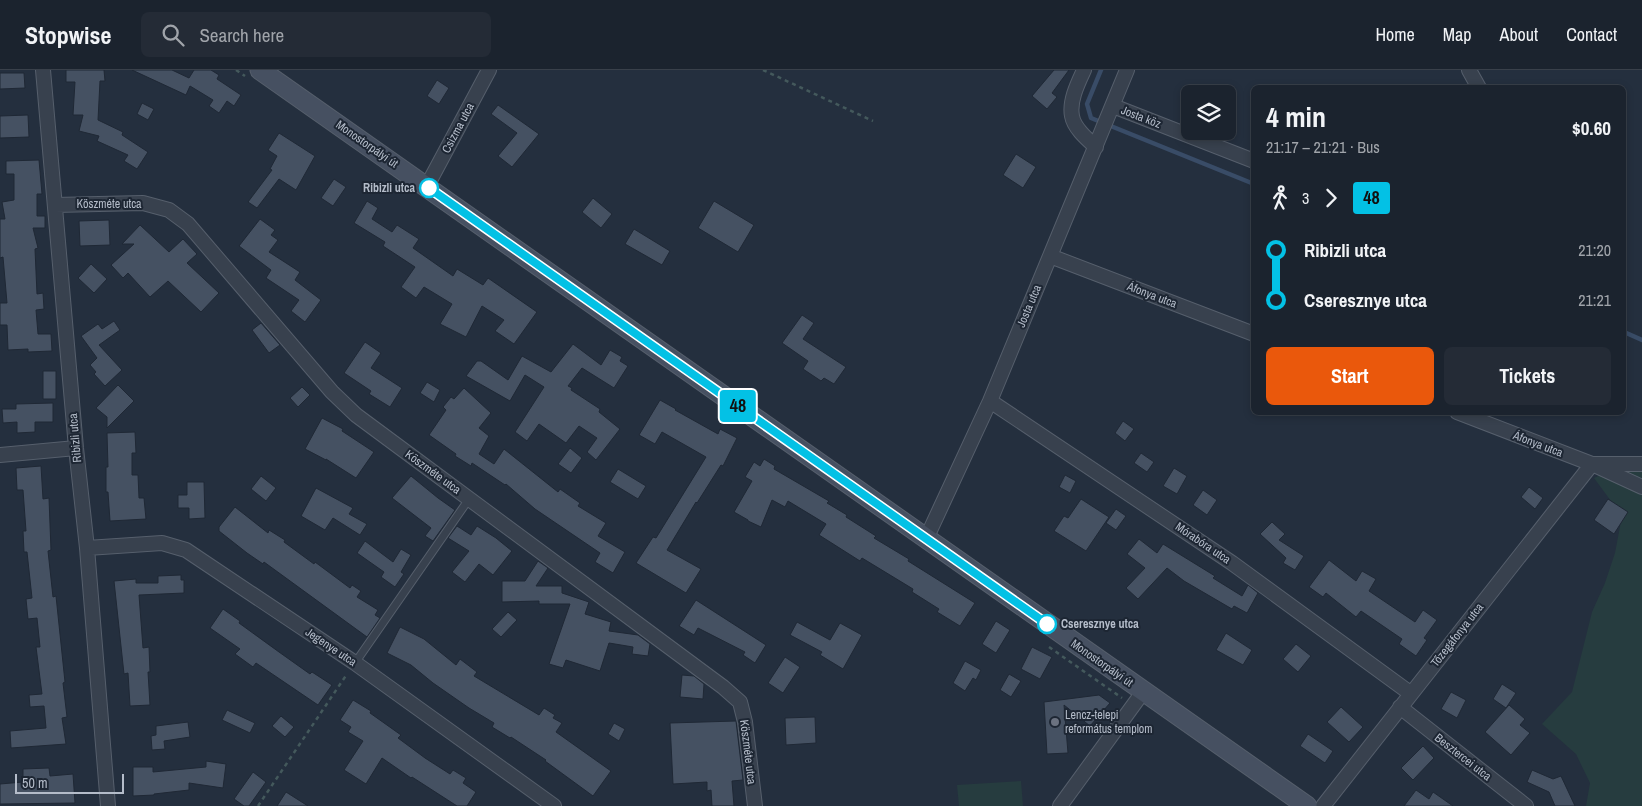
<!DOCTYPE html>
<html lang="en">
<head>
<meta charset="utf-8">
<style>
  :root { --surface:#1b232e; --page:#242b36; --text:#f1f3f6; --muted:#a0a4aa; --line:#39404a; --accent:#ea580c }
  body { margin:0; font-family:"Archivo Narrow",sans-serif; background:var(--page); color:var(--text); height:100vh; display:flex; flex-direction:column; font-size:19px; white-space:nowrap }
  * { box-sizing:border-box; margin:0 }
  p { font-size:16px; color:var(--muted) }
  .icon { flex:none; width:28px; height:28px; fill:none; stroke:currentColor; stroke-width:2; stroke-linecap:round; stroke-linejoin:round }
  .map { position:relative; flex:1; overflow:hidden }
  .sheet { position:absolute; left:1251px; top:15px; width:375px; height:330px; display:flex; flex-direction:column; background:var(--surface); border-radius:8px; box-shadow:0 2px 8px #0003,0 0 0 1px var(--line) }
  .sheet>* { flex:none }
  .badge { padding:0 10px; border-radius:4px; font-size:18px; line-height:32px }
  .tools { position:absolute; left:1181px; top:15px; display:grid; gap:10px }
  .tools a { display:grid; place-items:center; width:55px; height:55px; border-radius:8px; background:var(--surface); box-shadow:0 2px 8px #0003,0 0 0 1px var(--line); font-size:25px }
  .scale { position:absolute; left:15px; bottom:12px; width:109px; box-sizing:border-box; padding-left:5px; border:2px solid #b4bcc9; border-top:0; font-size:14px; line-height:18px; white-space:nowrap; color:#b4bcc9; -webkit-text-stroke:4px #1d2633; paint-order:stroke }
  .map>.badge { position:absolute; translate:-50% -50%; box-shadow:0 0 0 2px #fff }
  .legs { display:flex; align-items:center; gap:8px; height:55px; padding:0 15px; font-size:16px }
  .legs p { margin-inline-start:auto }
  .overview { display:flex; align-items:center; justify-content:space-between; height:85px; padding:0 15px }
  h1 { font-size:28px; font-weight:700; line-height:38px }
  .primary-button { display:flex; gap:10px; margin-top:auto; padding:10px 15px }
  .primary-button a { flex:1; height:58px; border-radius:8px; background:var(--accent); color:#fff; font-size:20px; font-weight:700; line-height:58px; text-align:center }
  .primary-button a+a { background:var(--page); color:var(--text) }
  ul { padding:0 15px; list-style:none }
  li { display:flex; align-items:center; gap:18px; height:50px; font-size:19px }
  li i { display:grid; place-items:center; width:8px; height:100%; margin:0 6px; background:currentColor }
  li i::after { content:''; width:12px; height:12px; margin:-6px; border:4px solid; border-radius:50%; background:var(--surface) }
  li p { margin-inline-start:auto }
  li:first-child i { background:linear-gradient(#0000 50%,currentColor 0) }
  li:last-child i { background:linear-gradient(currentColor 50%,#0000 0) }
  header { display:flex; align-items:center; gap:30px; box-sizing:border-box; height:70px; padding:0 25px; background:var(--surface); border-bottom:1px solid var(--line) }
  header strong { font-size:24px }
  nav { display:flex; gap:28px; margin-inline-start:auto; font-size:18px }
  .search { width:350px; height:45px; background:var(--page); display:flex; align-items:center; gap:12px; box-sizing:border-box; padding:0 18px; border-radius:8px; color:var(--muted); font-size:19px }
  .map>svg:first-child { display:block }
</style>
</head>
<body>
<header>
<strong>Stopwise</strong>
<div class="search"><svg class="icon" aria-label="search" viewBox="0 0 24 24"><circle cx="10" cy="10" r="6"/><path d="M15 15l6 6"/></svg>Search here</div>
<nav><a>Home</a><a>Map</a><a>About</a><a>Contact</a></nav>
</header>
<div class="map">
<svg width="1642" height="736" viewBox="0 0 1642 736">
  <rect width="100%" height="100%" fill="#242f3e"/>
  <path fill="#263c3f" d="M1616,398H1642V736H1586L1590,713L1576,684L1542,654L1572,622L1592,542L1605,513L1615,483L1622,446L1594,408Z
    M1021,711L1023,736H959L957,715Z"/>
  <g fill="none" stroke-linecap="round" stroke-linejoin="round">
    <path stroke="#394c67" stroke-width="4.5" d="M1101,0L1087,34L1091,48L1254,114
      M1624,262L1642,270"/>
  </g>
  <path fill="#455162" stroke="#1f2835" d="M66,0H104L105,11H100L98,50L123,62L122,65L148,82L137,99L124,91L128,85L97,71L99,66L79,61L83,45H73L75,12H66Z
    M132,0H172L189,8L194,0H211L219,5L217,9L241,25L234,36L227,31L219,43L209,36L213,30L190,16L186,25Z
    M1054,0H1069L1052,23L1057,27L1047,39L1032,26Z
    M0,3H24L25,18L0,19Z
    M437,10L449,18L439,34L427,26Z
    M142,33L154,39L148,50L137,44Z
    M498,35L539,64L512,97L498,86L517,63L491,44Z
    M28,45L29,67L0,68V46Z
    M279,63L315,86L296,120L279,109L257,138L248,132L272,100L270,99L277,86L268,80Z
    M1016,84L1036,97L1023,118L1003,105Z
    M39,90L42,124H37V146H45V158H33L38,178L35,179L37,224L43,223L44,239L36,240L38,264H51L52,281L28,282V279L8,280L7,255H0V233H7L3,187L0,188V149H5L2,132L14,130V104H6V91Z
    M334,109L346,117L333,136L321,128Z
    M593,128L612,144L601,158L582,142Z
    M367,131L378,138L372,149L392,162L397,155L419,169L413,178L453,206L457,199L483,215L488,208L537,242L514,274L495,261L504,250L482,236L466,267L440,254L452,234L424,217L416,228L401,217L415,197L383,176L385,172L354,153Z
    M714,131L754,155L738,182L698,158Z
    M260,149L275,160L271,165L278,170L269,182L300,202L295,210L321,230L305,252L291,241L299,230L266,208L271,200L239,176Z
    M109,150L110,175L80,176L79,151Z
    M140,155L169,182L183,169L197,184L187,193L219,223L201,242L168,211L150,227L128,203L123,208L111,195L134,174H122Z
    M634,159L670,181L662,195L625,174Z
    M91,194L107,209L94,223L78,208Z
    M802,245L814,253L803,269L846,297L834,314L824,308L821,311L803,299L808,291L782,273Z
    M114,251L120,260L99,275L122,300L105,316L94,304L96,302L90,295L97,288L81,266L98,254L102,259Z
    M261,253L280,275L269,283L252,260Z
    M365,272L381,283L371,298L402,318L390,337L369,324L371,321L344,303Z
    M573,274L601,295L610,280L622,287L620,291L628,296L614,318L582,298L568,316L572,318L571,320L600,339L599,342L620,359L596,390L587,382L597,368L579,356L566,373L539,354L527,371L515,362L544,317L525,305L510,331L466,306L477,291H481L508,310L522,286L551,302Z
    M43,301H56V329H43Z
    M427,312L440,320L434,332L420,323Z
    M118,315L134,331L107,358V347L96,338Z
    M302,317L310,325L298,337L290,328Z
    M464,318L491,343L479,358L489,366L479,384L494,394L504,379L558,422L560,419L580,433L578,436L606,453L598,466L625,482L613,503L595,492L600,483L535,439L506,414L505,415L472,393L471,396L455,386L456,384L429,365L446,340L443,337L451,327L454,329Z
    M660,330L676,339L675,340L718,364L720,359L737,368L723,396L721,395L697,433L696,432L667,480L701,499L686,523L636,493L653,467L656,468L706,387L662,362L655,374L639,365Z
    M53,333V352H35V362L17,363V352L3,353L2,339H16V334Z
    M322,348L343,359L342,361L374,382L356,408L326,389V390L305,379Z
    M1123,351L1134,359L1125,371L1115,363Z
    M135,362L136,383H132V405H138L139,428H144L146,449L110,451L108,422H106V397H108L107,363Z
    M570,378L582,388L571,403L558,394Z
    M1141,383L1154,392L1147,402L1134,393Z
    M764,389L775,396L774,399L829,431L827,433L847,445L846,447L876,466L874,468L909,489L908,491L975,533L960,556L937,542L939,539L912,522L913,519L862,488L860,491L819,465L826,454L788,431L785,437L772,430L761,457L748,451V450L734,442L752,411L745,407L754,392L760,396Z
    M41,396L43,429L49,428L51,480L48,481L53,527L56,526L65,612L63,613L67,647L62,648L66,674L11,678L10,661L46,658L44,636L30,637L29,625L42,624L36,577H40L37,548L28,549L26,529L32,528L27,482H24L23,461H26L23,420H17L16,398Z
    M1174,398L1187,406L1177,424L1163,416Z
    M618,399L646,416L638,429L610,412Z
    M1065,405L1076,411L1070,423L1059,417Z
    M261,406L276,418L266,431L251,419Z
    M411,406L438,428L455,440L433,471L425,466L431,458L392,428Z
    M187,412H204L205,448L189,449V438H178V425H187Z
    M1529,417L1543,428L1535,439L1521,427Z
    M316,418L353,438L349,444L367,454L360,465L333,448L325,460L301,446Z
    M1203,420L1217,430L1207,445L1193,435Z
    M1081,429L1109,447L1086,481L1054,461L1064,446L1068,448Z
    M1608,429L1628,442L1614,464L1594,450Z
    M235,437L268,463L269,460L285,470L284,472L314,494L315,492L350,518L352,515L361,521L357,527L378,540L375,545L380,548L367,567L264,492L263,494L247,483L219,461V457Z
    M1116,439L1126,446L1116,460L1106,453Z
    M1272,452L1285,464L1279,470L1304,486L1295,500L1283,493L1286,488L1260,464Z
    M457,456L471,465L477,456L496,468L512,481L493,505L479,494L465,512L452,502L469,481L448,468Z
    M1139,469L1157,483L1163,474L1215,506L1213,508L1242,526L1248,515L1258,523L1247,543L1234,536L1232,539L1184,511L1167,498L1138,529L1126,518L1145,498L1127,484Z
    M365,471L393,492L401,479L411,485L401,502L404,504L395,517L381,507L384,502L357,483Z
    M1329,490L1356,511L1362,501L1376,509L1369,521L1415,552L1423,540L1437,550L1424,568L1427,570L1416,586L1399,574L1402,569L1361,541L1356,547L1326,523L1323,527L1309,517Z
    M538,491L548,498L536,516H562V523L589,532L585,544L611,552L609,561L638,565L650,574L648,586L632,584L633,577L609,573L600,601L566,590L563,598L549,594L570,534H539V531L502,532V511H525Z
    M181,505V510H184V523L139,525L143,578L149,577L150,602H148L150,635L130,636L128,603L124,604L114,511L136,509V513H158V506Z
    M696,530L766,575L755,593L743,585L745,582L698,558L694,565L679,556Z
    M223,539L240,551L239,553L279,582L310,604L312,602L332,615L318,635L256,593L253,597L235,584L240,579L210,558Z
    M508,542L517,550L501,567L492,559Z
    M996,551L1010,560L996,583L982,574Z
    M797,552L830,570L840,553L862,565L843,599L820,585L822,582L790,565Z
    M400,557L424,569L456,595L460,589L477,602L474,606L539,645L544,638L555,645L553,648L562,653L556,662L611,701L593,726L545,691L546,690L511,667L510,668L492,657L494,653L469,638L433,613L411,595L387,583Z
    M1226,563L1252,580L1243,595L1216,580Z
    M1296,574L1311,586L1298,602L1283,589Z
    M1032,577L1052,587L1040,609L1021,599Z
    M785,587L800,597L783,623L768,613Z
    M965,591L981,600L976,610L973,608L965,621L953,613Z
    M1009,604L1021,611L1011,627L1000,620Z
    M682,605L694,606L704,614L703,629L680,627Z
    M1502,614L1516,623L1506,638L1493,629Z
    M1451,622L1466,630L1457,648L1441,639Z
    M1099,625L1110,633L1090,656L1064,635L1068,683L1047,684L1044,632Z
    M353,630L371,641L370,643L401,665L398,668L425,688L450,704L453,700L466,708L463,713L476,722L467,736H457L412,707L411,708L382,688L366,714L344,700L363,671L348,662L351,657L340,650Z
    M1509,635L1525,649L1520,655L1530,663L1511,685L1485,662Z
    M1341,637L1363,657L1349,672L1327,652Z
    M227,640L255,653L250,663L222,650Z
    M281,646L294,657L285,667L272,656Z
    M815,647L816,673L786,675L785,648Z
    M736,651L743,710L732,711L734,736H712L711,720L707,721V712L673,714L670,653Z
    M188,652L190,667L164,671L165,679L152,680L151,666L156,665V656Z
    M614,653L625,659L619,671L608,664Z
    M1308,664L1333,681L1325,693L1300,676Z
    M1423,676L1434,688L1413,710L1401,698Z
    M206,691L226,694L223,718L189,713V720L154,724V725L133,726V697H153V702L206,697Z
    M49,698L50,706L73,704L75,733L0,734V714L23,712V699Z
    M1532,700L1553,709L1561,706L1575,736H1555L1549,722L1527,712Z
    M253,702L266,712L249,736H244L234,729Z
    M1416,720L1429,729L1433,722L1453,736H1404Z
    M286,722L308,736H277Z"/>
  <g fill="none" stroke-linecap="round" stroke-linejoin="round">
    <defs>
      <path id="lane" d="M355,593L469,429"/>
      <path id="street" d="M43,0L76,378L87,478L108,736
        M1084,0C1078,13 1069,31 1072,46C1074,58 1087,69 1096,77
        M1469,0L1479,18
        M1113,36L1254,91
        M427,116L489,0
        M55,135L143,133L169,140L188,154L332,322L356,345L723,617L740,632L745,652L755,736
        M1050,186L1254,264
        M990,331L1232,493L1410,623
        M1457,342L1592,394L1642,417
        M0,385L76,378
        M926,469L990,331L1127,0
        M87,478L162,473L186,480L355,593L554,736
        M1400,637L1526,736
        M1060,736L1143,622
        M1323,736L1592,394H1642"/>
      <path id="secondary" d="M260,0L1307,736"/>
    </defs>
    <use href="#lane" stroke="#565f6c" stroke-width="9"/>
    <use href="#street" stroke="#565f6c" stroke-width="16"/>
    <use href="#secondary" stroke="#565f6c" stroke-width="21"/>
    <path stroke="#44595c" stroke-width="2.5" stroke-dasharray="4 4" stroke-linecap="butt" d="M236,0L245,6
      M763,0L873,51
      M1049,577L1122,628
      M258,736L347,604"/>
    <use href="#lane" stroke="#38414e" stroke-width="7"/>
    <use href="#street" stroke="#38414e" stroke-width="14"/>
    <use href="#secondary" stroke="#465061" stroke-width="19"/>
  </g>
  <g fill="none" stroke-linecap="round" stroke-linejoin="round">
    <defs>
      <path id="line-1" d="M429,118L1047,554"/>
    </defs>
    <use href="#line-1" stroke="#fff" stroke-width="11"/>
    <use href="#line-1" stroke="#03c1e5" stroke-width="8"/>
  </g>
  <g fill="#fff" stroke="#03c1e5" stroke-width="2.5">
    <circle cx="429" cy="118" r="9"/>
    <circle cx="1047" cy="554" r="9"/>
  </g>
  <circle fill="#6b7280" stroke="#1d2633" stroke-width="2" cx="1055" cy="652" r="5"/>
  <g text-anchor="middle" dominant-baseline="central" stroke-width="4" stroke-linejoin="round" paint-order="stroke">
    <g font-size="12" fill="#b4bcc9" stroke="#1d2633">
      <text transform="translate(1141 47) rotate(21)">Josta köz</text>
      <text transform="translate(458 58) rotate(-62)">Csizma utca</text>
      <text transform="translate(367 74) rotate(35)">Monostorpályi út</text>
      <text x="109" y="134">Köszméte utca</text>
      <text transform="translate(1152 225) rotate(21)">Áfonya utca</text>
      <text transform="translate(1029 236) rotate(-67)">Josta utca</text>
      <text transform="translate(75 368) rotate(-95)">Ribizli utca</text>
      <text transform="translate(1538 374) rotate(21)">Áfonya utca</text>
      <text transform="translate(433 402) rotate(36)">Köszméte utca</text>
      <text transform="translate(1203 473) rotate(34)">Mórabóra utca</text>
      <text transform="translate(1457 565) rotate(-52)">Tőzegáfonya utca</text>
      <text transform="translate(331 577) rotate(34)">Jegenye utca</text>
      <text transform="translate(1102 593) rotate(35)">Monostorpályi út</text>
      <text transform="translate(748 682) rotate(83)">Köszméte utca</text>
      <text transform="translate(1463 687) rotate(38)">Besztercei utca</text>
    </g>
    <g font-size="12" font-weight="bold" fill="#b4bcc9" stroke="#1d2633" text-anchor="end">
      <text x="415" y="118">Ribizli utca</text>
      <text x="1061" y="554" text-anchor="start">Cseresznye utca</text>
    </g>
    <g font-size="12" fill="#b4bcc9" stroke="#1d2633" text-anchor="start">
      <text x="1065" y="645">Lencz-telepi<tspan x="1065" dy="14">református templom</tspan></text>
    </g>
  </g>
</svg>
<div class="tools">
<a><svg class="icon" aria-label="layers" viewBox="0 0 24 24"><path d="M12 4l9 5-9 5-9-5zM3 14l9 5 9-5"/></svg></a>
</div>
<div class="scale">50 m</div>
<b class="badge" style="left:738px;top:336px;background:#03c1e5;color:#111">48</b>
<section class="sheet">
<div class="overview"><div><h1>4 min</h1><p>21:17 – 21:21 · Bus</p></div><b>$0.60</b></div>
<div class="legs"><svg class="icon" aria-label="walk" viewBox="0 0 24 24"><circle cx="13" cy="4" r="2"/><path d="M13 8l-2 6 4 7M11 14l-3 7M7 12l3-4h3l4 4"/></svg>3<svg class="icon" aria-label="forward" viewBox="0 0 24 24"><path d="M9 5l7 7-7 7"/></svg><b class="badge" style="background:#03c1e5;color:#111">48</b></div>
<ul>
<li><i style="color:#03c1e5"></i><b>Ribizli utca</b><p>21:20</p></li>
<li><i style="color:#03c1e5"></i><b>Cseresznye utca</b><p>21:21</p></li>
</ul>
<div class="primary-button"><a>Start</a><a>Tickets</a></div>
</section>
</div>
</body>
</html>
